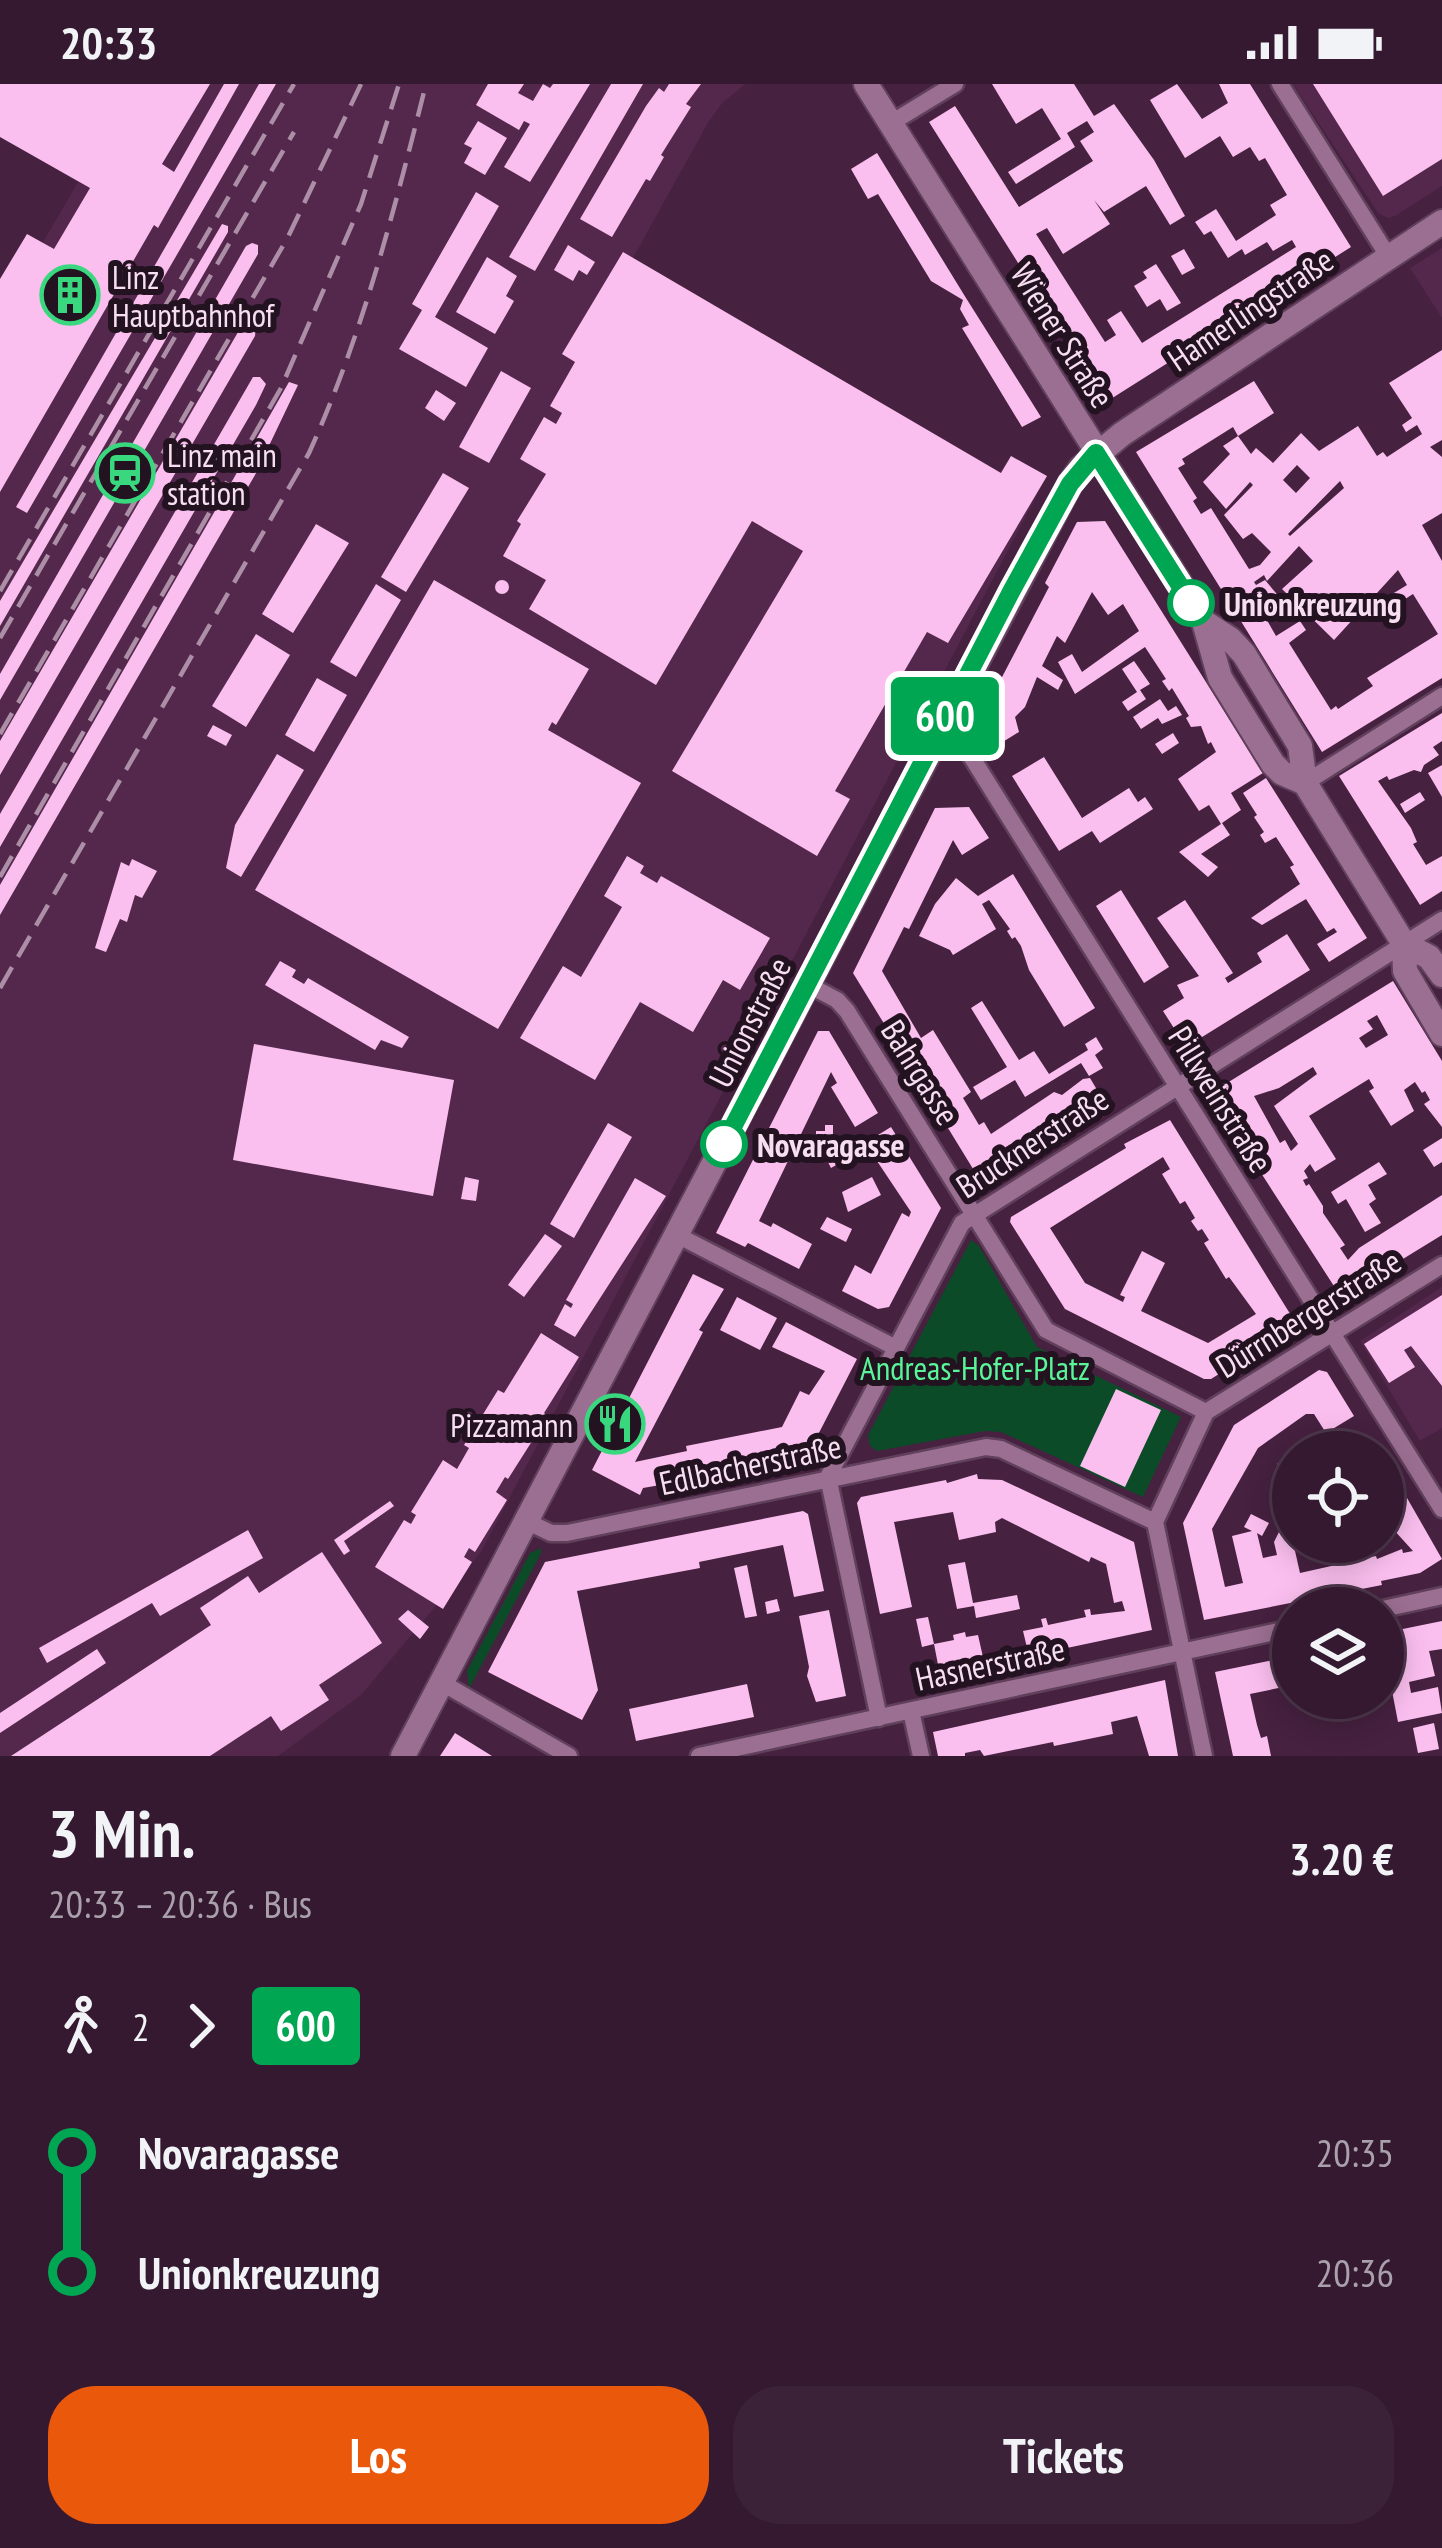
<!DOCTYPE html>
<html lang="de">
<head>
<meta charset="utf-8">
<style>
  :root { --surface:#341930; --page:#3c2238; --text:#f1f3f6; --muted:#a9a0ab; --line:#4e384c; --accent:#ea580c }
  body { margin:0; font-family:"PT Sans Narrow",sans-serif; background:var(--page); color:var(--text); height:100vh; display:flex; flex-direction:column; font-size:45px; white-space:nowrap }
  * { box-sizing:border-box; margin:0 }
  p { font-size:39px; color:var(--muted) }
  .icon { flex:none; width:66px; height:66px; fill:none; stroke:currentColor; stroke-width:2; stroke-linecap:round; stroke-linejoin:round }
  .map { position:relative; height:1672px; overflow:hidden }
  .drawer { display:flex; flex-direction:column; background:var(--surface); flex:1 }
  .drawer>* { flex:none }
  .badge { padding:0 24px; border-radius:9px; font-size:42px; line-height:78px }
  .tools { position:absolute; left:1272px; top:1347px; display:grid; gap:24px }
  .tools a { display:grid; place-items:center; width:132px; height:132px; border-radius:50%; background:var(--surface); box-shadow:0 6px 30px #0003,0 0 0 3px var(--line); font-size:60px }
  .map>.badge { position:absolute; translate:-50% -50%; box-shadow:0 0 0 6px #fff }
  .legs { display:flex; align-items:center; gap:18px; height:132px; padding:0 48px; font-size:39px }
  .legs p { margin-inline-start:auto }
  .headline { display:flex; align-items:center; justify-content:space-between; height:204px; padding:0 48px }
  h1 { font-size:66px; font-weight:700; line-height:90px }
  .button { display:flex; gap:24px; margin-top:auto; padding:24px 48px }
  .button a { flex:1; height:138px; border-radius:48px; background:var(--accent); color:#fff; font-size:48px; font-weight:700; line-height:138px; text-align:center }
  .button a+a { background:var(--page); color:var(--text) }
  ul { padding:0 48px; list-style:none }
  li { display:flex; align-items:center; gap:42px; height:120px; font-size:45px }
  li i { display:grid; place-items:center; width:18px; height:100%; margin:0 15px; background:currentColor }
  li i::after { content:''; width:30px; height:30px; margin:-15px; border:9px solid; border-radius:50%; background:var(--surface) }
  li p { margin-inline-start:auto }
  li:first-child i { background:linear-gradient(#0000 50%,currentColor 0) }
  li:last-child i { background:linear-gradient(currentColor 50%,#0000 0) }
  .status { display:flex; justify-content:space-between; align-items:center; height:84px; padding:0 60px; background:var(--surface); direction:ltr }
  .status svg { height:33px; fill:currentColor }
  .map>svg:first-child { display:block }
</style>
</head>
<body>
<div class="status"><b>20:33</b><svg viewBox="0 0 49 12"><path d="M0 12V9h3v3zM5 12V6h3v6zM10 12V3h3v9zM15 12V0h3v12zM26 1h20v11H26zM47 4h2v5h-2z"/></svg></div>
<div class="map">
<svg width="1442" height="1672" viewBox="0 0 1442 1672">
  <rect width="100%" height="100%" fill="#462140"/>
  <path fill="#53284c" d="M209,0H746L723,18L709,37L633,174L1000,388L1011,372L1047,392L481,1468L361,1611L278,1672H0V232L78,98L134,130Z
    M1293,0H1442V102L1395,132L1388,134L1378,129Z
    M1442,164V234L1410,184Z
    M1442,1203V1344L1420,1357L1360,1257Z"/>
  <path fill="#0c4b28" d="M971,1156L979,1162L1037,1263L1181,1333L1143,1413L1001,1348L985,1347L877,1367L870,1362L868,1351Z
    M541,1464V1469L469,1605L467,1587L530,1469Z"/>
  <path fill="#fbbfef" fill-rule="evenodd" d="M0,0H210L162,80L174,88L224,0H239L158,144L154,141L0,408V195L27,150L54,165L90,104L0,53Z
    M259,0H276L27,429L16,423Z
    M488,0H524L518,9L533,17L543,0L550,4L553,0H590L530,98L504,83L530,40L524,37L519,46L476,21Z
    M611,0H643L535,187L509,173Z
    M669,0H701L686,20L691,23L661,71L664,73L650,97L646,95L612,153L580,135L646,22L659,4L664,8Z
    M992,0H1074L1094,32L1114,20L1154,76L1185,132L1170,141L1146,102L1104,128L1094,116L1110,140L1063,170L1047,144L1036,150L1105,258L1116,251L1107,236L1121,227L1142,259L1296,163L1292,156L1273,167L1267,158L1245,171L1242,165L1228,174L1211,147L1204,151L1195,138L1216,125L1236,157L1276,131L1270,121L1287,111L1265,74L1259,77L1250,63L1233,73L1220,52L1185,74L1150,16L1177,0L1202,35L1228,19L1219,0H1250L1351,163L1106,318L929,38L955,22L1019,123L1093,77L1080,57L1094,48L1087,37L1067,49L1075,63L1016,100L1008,88L1061,55L1042,24L1016,40Z
    M1313,0H1442V75L1383,112Z
    M478,37L507,54L485,91L464,79L472,64L464,60Z
    M877,69L966,214L1041,333L1022,343L962,244L969,241L960,225L963,216L931,197L878,110L868,115L851,85Z
    M476,108L499,122L435,233L488,264L466,303L399,265L422,226L412,220Z
    M222,140L228,142V148L0,542V517Z
    M252,159L258,161V170L0,616V590L246,162Z
    M568,161L595,178L587,191L579,186L573,197L554,186Z
    M1184,165L1195,184L1182,191L1171,172Z
    M623,168L1001,389L1011,372L1047,392L948,559L927,548L835,707L850,715L817,772L672,687L803,467L752,437L656,601L529,525L546,496L503,472L521,440L517,437L546,390L520,375L544,333L556,340L562,329L550,322L575,278L562,270Z
    M487,173L517,192L506,212L514,217L495,250L456,228Z
    M1156,180L1181,219L1167,227L1160,215L1147,223L1134,202L1147,194L1143,188Z
    M250,238L256,242L255,252L0,691V657L241,243Z
    M1442,266V356L1430,363L1442,373V429L1422,441L1442,477V594L1322,668L1136,368L1254,297L1274,329L1238,352L1233,343L1182,375L1185,380L1178,384L1197,414L1193,417L1201,430L1211,424L1249,485L1260,481L1271,468L1252,449L1243,455L1224,431L1253,401L1250,398L1226,425L1203,398L1230,370L1223,362L1238,352L1251,370L1256,364L1273,379L1301,349L1319,367L1358,342L1377,372L1383,368L1387,373L1422,350L1417,341L1406,348L1402,341L1412,334L1389,299ZM1297,381L1310,394L1296,409L1283,396ZM1340,397L1344,404L1290,452L1288,450ZM1299,462L1313,477L1282,505L1334,556L1398,486L1407,501L1366,526L1372,536L1413,510L1438,550L1367,594L1373,602L1338,625L1336,622L1331,626L1289,559L1306,546L1300,537L1276,552L1268,538L1286,521L1265,496L1256,501L1254,498L1264,491L1267,497Z
    M501,287L531,304L489,379L459,363Z
    M253,293H260L266,300L256,321L0,763V730Z
    M289,298L298,301L255,391L0,831V801Z
    M436,306L456,319L444,337L425,324Z
    M443,389L469,404L406,508L381,493Z
    M1105,437L1263,689L1231,709L1241,726L1222,739L1230,751L1201,770L1218,783L1208,793L1179,768L1221,740L1209,721L1199,727L1178,695L1216,668L1211,658L1208,660L1201,642L1191,643L1186,634L1189,632L1172,604L1169,607L1162,597L1166,595L1145,563L1075,610L1058,578L1072,570L1082,588L1139,547L1123,520L1108,531L1092,508L1065,559L1057,552L1042,582L1063,596L1058,606L1037,593L1025,623L1015,633L1019,648L993,664L978,639L1049,503L1045,499L1077,438Z
    M316,440L349,459L293,549L262,530Z
    M434,496L589,585L556,641L552,638L548,646L641,699L498,945L255,806Z
    M495 503a7 7 0 1 1 14 0a7 7 0 1 1-14 0Z
    M376,500L401,516L356,593L330,578Z
    M256,550L290,571L246,643L212,622Z
    M1134,577L1150,600L1140,606L1146,615L1128,627L1122,618L1137,608L1122,585Z
    M317,594L347,611L314,668L285,651Z
    M1160,615L1168,627L1176,622L1182,631L1162,640L1158,634L1141,645L1133,633Z
    M1442,629V657L1433,663L1439,671L1424,681L1421,688L1414,686L1389,696L1387,692L1378,697L1411,744L1417,758L1413,760L1426,781L1442,772V807L1420,821L1339,692Z
    M213,641L232,651L226,662L207,652Z
    M1173,649L1179,659L1162,670L1155,660Z
    M277,670L304,686L241,793L226,784L235,741Z
    M1044,673L1082,734L1129,704L1138,718L1145,713L1153,725L1100,759L1092,747L1059,767L1012,692Z
    M1442,681V713L1428,689Z
    M1266,694L1367,854L1329,878L1317,860L1337,848L1334,844L1327,848L1306,815L1262,841L1251,834L1300,800L1290,783L1294,781L1276,753L1265,759L1260,751L1264,748L1254,733L1257,731L1243,709Z
    M1420,708L1425,716L1405,729L1400,720Z
    M969,723L989,754L962,771L953,756L909,845L904,843L882,887L921,954L933,946L971,1008L963,1014L979,1041L984,1038L991,1050L1054,1008L1062,1011L1083,995L1090,994L1103,1016L978,1093L853,889L935,724Z
    M627,772L644,782L640,789L657,799L661,792L770,854L740,906L723,896L693,948L640,918L595,996L520,954L563,882L581,893L622,823L604,812Z
    M132,775L157,787L142,814L135,811L127,838L120,835L106,868L95,864L121,778L129,782Z
    M1013,790L1095,924L1064,943L1029,886L1021,862L1015,853L1012,855L1007,847L1010,845L989,816L982,820L996,845L953,871L950,866L919,852L935,820L956,794L978,812Z
    M1121,806L1169,883L1144,899L1096,822Z
    M1185,816L1233,889L1225,894L1228,899L1262,878L1257,869L1287,850L1310,886L1186,963L1163,927L1184,914L1177,901L1199,892L1157,834Z
    M280,877L296,886L292,893L304,900L308,894L409,953L402,964L381,956L375,966L265,901Z
    M1393,897L1442,977V1043L1424,1020L1430,1016L1425,1007L1422,1009L1415,998L1404,1006L1414,1027L1391,1042L1369,1007L1374,1004L1369,995L1309,1032L1336,1075L1315,1088L1310,1080L1304,1087L1308,1094L1303,1096L1306,1102L1309,1100L1323,1122V1129L1345,1161L1340,1164L1348,1176L1359,1164L1442,1111V1151L1341,1213L1212,1013L1214,1007ZM1377,931L1388,951L1366,964L1359,954L1373,945L1367,937ZM1313,983L1317,990L1274,1022L1298,1060L1291,1067L1285,1056L1280,1059L1254,1012L1279,1004Z
    M982,917L1019,976L1034,967L1049,990L1088,966L1085,960L1096,953L1103,965L1095,971L1103,984L1089,992L1081,979L1025,1013L1015,996L981,1016L973,1003L1007,983L971,924Z
    M818,947H829L878,1029L855,1043L831,1003L837,999L831,988L759,1137L771,1143L773,1139L812,1160L799,1185L748,1159L745,1163L716,1149Z
    M254,960L454,996L433,1112L233,1076Z
    M1170,1036L1297,1241L1211,1295H1204L1065,1225L1010,1138L1011,1133L1126,1064L1124,1060ZM1163,1073L1170,1085L1162,1090L1180,1120L1185,1117L1195,1134L1191,1137L1198,1147L1202,1145L1209,1156L1204,1159L1226,1195L1229,1193L1256,1230L1208,1259L1141,1227L1165,1179L1142,1167L1120,1211L1125,1213L1123,1218L1085,1199L1050,1144Z
    M608,1039L632,1053L574,1154L550,1140Z
    M825,1041H833V1060L816,1066V1047H825Z
    M891,1043L941,1124L889,1223L878,1225L842,1207L855,1181L871,1190L902,1129L909,1133L911,1128L865,1059Z
    M1442,1054V1078L1434,1083L1423,1066Z
    M839,1066L845,1076L831,1084L826,1074Z
    M1379,1078L1387,1090L1368,1101L1376,1115L1369,1120L1381,1139L1365,1148L1346,1115L1338,1120L1331,1108Z
    M465,1093L479,1096L476,1117L461,1115Z
    M872,1093L881,1111L848,1128L842,1108Z
    M635,1094L666,1112L575,1253L554,1241L565,1220L571,1224L573,1220L566,1216Z
    M827,1133L852,1145L846,1158L820,1145Z
    M545,1150L562,1162L524,1213L508,1201Z
    M693,1190L724,1205L699,1246L703,1248L635,1378L687,1367L686,1362L782,1343L800,1307L809,1311L825,1287L772,1263L786,1238L857,1275L805,1376L643,1404L640,1411L592,1386Z
    M1442,1211V1302L1411,1262L1404,1266L1415,1283L1389,1299L1364,1260Z
    M737,1213L777,1234L760,1266L720,1246Z
    M541,1249L579,1273L544,1329L548,1332L508,1395L505,1393L496,1408L507,1416L475,1468L469,1464L464,1473L472,1478L443,1525L375,1483L404,1436L411,1440L416,1431L411,1428L443,1376L457,1385L469,1364L464,1361L498,1306L504,1309Z
    M1319,1286L1327,1288L1354,1332L1326,1349L1314,1330H1306L1258,1364L1212,1445L1225,1503L1243,1499L1232,1452L1252,1447L1244,1443L1251,1430L1269,1439L1262,1452L1257,1449L1263,1474L1277,1471L1274,1458L1293,1420V1458L1300,1489L1376,1472L1377,1475L1402,1465L1403,1469L1413,1467L1383,1434V1372L1442,1475L1420,1489L1381,1497L1382,1501L1204,1536L1183,1439L1234,1341Z
    M1116,1305L1161,1326L1125,1403L1080,1382Z
    M1319,1353L1328,1368H1296Z
    M1293,1370V1404L1277,1380Z
    M977,1390L978,1395L1002,1396L1134,1458L1152,1546L1029,1572L1023,1547L1043,1543L1041,1535L1046,1534L1048,1541L1086,1533L1084,1526L1090,1525L1091,1531L1125,1527L1122,1517L1114,1519L1106,1480L1091,1473L1089,1478L1002,1434L995,1438L996,1448L959,1456L953,1428L894,1438L912,1523L880,1530L857,1419L861,1413L946,1396L947,1399Z
    M390,1417L394,1422L344,1457L350,1467L344,1471L334,1456Z
    M803,1427L808,1430L824,1507L794,1513L783,1461L699,1478L700,1484L577,1507L598,1606L582,1636L488,1588L545,1478Z
    M248,1446L263,1474L160,1532L152,1519L47,1579L39,1564Z
    M1324,1458H1348L1350,1463L1327,1468Z
    M322,1468L382,1559L319,1601L329,1616L281,1647L271,1632L210,1672H11L211,1541L200,1524L248,1492L259,1509Z
    M965,1478L973,1519L1017,1511L1020,1525L976,1534L974,1522L957,1525L948,1481Z
    M747,1481L757,1532L745,1534L734,1484Z
    M777,1515L780,1527L767,1530L765,1518Z
    M408,1526L429,1543L420,1555L398,1535Z
    M829,1526L846,1612L816,1618L807,1592L809,1583L799,1532Z
    M928,1533L934,1560L922,1563L916,1535Z
    M1442,1537V1565L1429,1567L1435,1592L1409,1598L1411,1609L1438,1603L1442,1629L1398,1638L1387,1581L1383,1582V1549Z
    M965,1548L966,1553L978,1551L985,1582L940,1591L934,1560L954,1556L953,1551Z
    M97,1565L106,1579L0,1649V1629Z
    M1293,1572V1601L1250,1610L1257,1641L1261,1654L1267,1652L1271,1672H1233L1215,1588Z
    M1165,1596L1178,1672H1149L1137,1632L1111,1638L1113,1650L1054,1662L1053,1658L984,1672L980,1666L965,1669V1672H938L933,1648Z
    M747,1600L754,1633L636,1657L629,1625Z
    M1434,1639L1439,1665L1418,1669L1413,1644Z
    M455,1649L492,1672H440Z"/>
  <g fill="none" stroke-linecap="round" stroke-linejoin="round">
    <defs>
      <path id="street" d="M1280,0L1388,172
        M891,39L955,0
        M936,649L969,669L1442,1425
        M1305,699L1442,612
        M677,1151L896,1264
        M1206,1328L1442,1181
        M528,1438L551,1449H567L986,1363L1001,1365L1155,1438L1206,1328L1046,1246L847,927L837,916L805,899
        M1155,1438L1204,1672
        M1383,1525L1442,1512
        M444,1600L569,1672
        M911,1627L921,1672
        M879,1634L828,1393L962,1139L1442,836
        M699,1672L1293,1544"/>
      <path id="secondary" d="M866,0L1204,538L1220,594L1273,680L1282,689L1305,699
        M1204,538L1230,555L1244,570L1300,662L1305,699L1404,860L1405,887L1442,950
        M1404,860L1429,873L1442,891
        M403,1672L1070,400L1081,384L1122,350L1442,138"/>
    </defs>
    <use href="#street" stroke="#60405b" stroke-width="21"/>
    <use href="#secondary" stroke="#60405b" stroke-width="28"/>
    <use href="#street" stroke="#9b6f92" stroke-width="16"/>
    <use href="#secondary" stroke="#9b6f92" stroke-width="24"/>
    <path stroke="#ac8ea6" stroke-width="4.5" stroke-dasharray="24 12" stroke-linecap="butt" d="M0,507L294,0
      M0,554L294,48
      M0,650L288,153L361,0
      M0,793L281,304L361,120L399,0
      M0,904L309,369C363,250 394,127 426,0"/>
  </g>
  <g fill="none" stroke-linecap="round" stroke-linejoin="round">
    <defs>
      <path id="line-1" d="M724,1060L1012,506L1070,400L1096,369L1191,519"/>
    </defs>
    <use href="#line-1" stroke="#fff" stroke-width="27"/>
    <use href="#line-1" stroke="#00a651" stroke-width="18"/>
  </g>
  <defs>
    <symbol id="building-ring" viewBox="-11 -11 22 22"><circle r="9.5" fill="#231220" stroke="#39d87f" stroke-width="1.5"/><path d="M-4-6H4V6H1V3H-1V6H-4ZM-2.5-4.3h1.7v1.8h-1.7ZM.8-4.3h1.7v1.8H.8ZM-2.5-1h1.7V.8h-1.7ZM.8-1h1.7V.8H.8Z" fill="#39d87f"/></symbol>
    <symbol id="station-ring" viewBox="-11 -11 22 22"><circle r="9.5" fill="#231220" stroke="#39d87f" stroke-width="1.5"/><path d="M-3-6H3Q5-6 5-4V2Q5 4 3 4L4.5 6H3L1.5 4h-3L-3 6H-4.5L-3 4Q-5 4-5 2V-4Q-5-6-3-6ZM-3.5-4v3h7v-3ZM-3.5 1v1.5H-2V1ZM2 1v1.5H3.5V1Z" fill="#39d87f"/></symbol>
    <symbol id="restaurant-ring" viewBox="-11 -11 22 22"><circle r="9.5" fill="#231220" stroke="#39d87f" stroke-width="1.5"/><path d="M-5-6h1v4h1v-4h1v4h1v-4h1v5L-1.5 .5V6h-2V.5L-5-1ZM5-6V6H3V1.5H1.5Q1.5-4 5-6Z" fill="#39d87f"/></symbol>
  </defs>
  <g fill-rule="evenodd">
    <use href="#building-ring" x="37" y="178" width="66" height="66"/>
    <use href="#station-ring" x="92" y="356" width="66" height="66"/>
    <use href="#restaurant-ring" x="582" y="1307" width="66" height="66"/>
  </g>
  <g fill="#fff" stroke="#00a651" stroke-width="6">
    <circle cx="1191" cy="519" r="21"/>
    <circle cx="724" cy="1060" r="21"/>
  </g>
  <g text-anchor="middle" dominant-baseline="central" stroke-width="12" stroke-linejoin="round" paint-order="stroke">
    <g font-size="33" fill="#f7def1" stroke="#231220" text-anchor="start">
      <text x="112" y="192">Linz<tspan x="112" dy="38">Hauptbahnhof</tspan></text>
      <text x="167" y="370">Linz main<tspan x="167" dy="38">station</tspan></text>
      <text x="573" y="1340" text-anchor="end">Pizzamann</text>
    </g>
    <g font-size="33" fill="#f7def1" stroke="#231220">
      <text transform="translate(1250 225) rotate(-34)">Hamerlingstraße</text>
      <text transform="translate(1063 251) rotate(58)">Wiener Straße</text>
      <text transform="translate(749 938) rotate(-63)">Unionstraße</text>
      <text transform="translate(921 988) rotate(58)">Bahrgasse</text>
      <text transform="translate(1221 1015) rotate(58)">Pillweinstraße</text>
      <text transform="translate(1032 1058) rotate(-33)">Brucknerstraße</text>
      <text transform="translate(1308 1229) rotate(-32)">Dürrnbergerstraße</text>
      <text transform="translate(750 1380) rotate(-12)">Edlbacherstraße</text>
      <text transform="translate(990 1579) rotate(-12)">Hasnerstraße</text>
    </g>
    <g font-size="33" font-weight="bold" fill="#f7def1" stroke="#231220" text-anchor="start">
      <text x="1224" y="519">Unionkreuzung</text>
      <text x="757" y="1060">Novaragasse</text>
    </g>
    <g font-size="33" fill="#59f599" stroke="#231220">
      <text x="975" y="1283">Andreas-Hofer-Platz</text>
    </g>
  </g>
</svg>
<div class="tools">
<a><svg class="icon" aria-label="locate" viewBox="0 0 24 24"><circle cx="12" cy="12" r="6"/><path d="M12 2v4M12 18v4M2 12h4M18 12h4"/></svg></a>
<a><svg class="icon" aria-label="layers" viewBox="0 0 24 24"><path d="M12 4l9 5-9 5-9-5zM3 14l9 5 9-5"/></svg></a>
</div>
<b class="badge" style="left:945px;top:632px;background:#00a651;color:#fff">600</b>
</div>
<section class="drawer">
<div class="headline"><div><h1>3 Min.</h1><p>20:33 – 20:36 · Bus</p></div><b>3.20 €</b></div>
<div class="legs"><svg class="icon" aria-label="walk" viewBox="0 0 24 24"><circle cx="13" cy="4" r="2"/><path d="M13 8l-2 6 4 7M11 14l-3 7M7 12l3-4h3l4 4"/></svg>2<svg class="icon" aria-label="forward" viewBox="0 0 24 24"><path d="M9 5l7 7-7 7"/></svg><b class="badge" style="background:#00a651;color:#fff">600</b></div>
<ul>
<li><i style="color:#00a651"></i><b>Novaragasse</b><p>20:35</p></li>
<li><i style="color:#00a651"></i><b>Unionkreuzung</b><p>20:36</p></li>
</ul>
<div class="button"><a>Los</a><a>Tickets</a></div>
</section>
</body>
</html>
